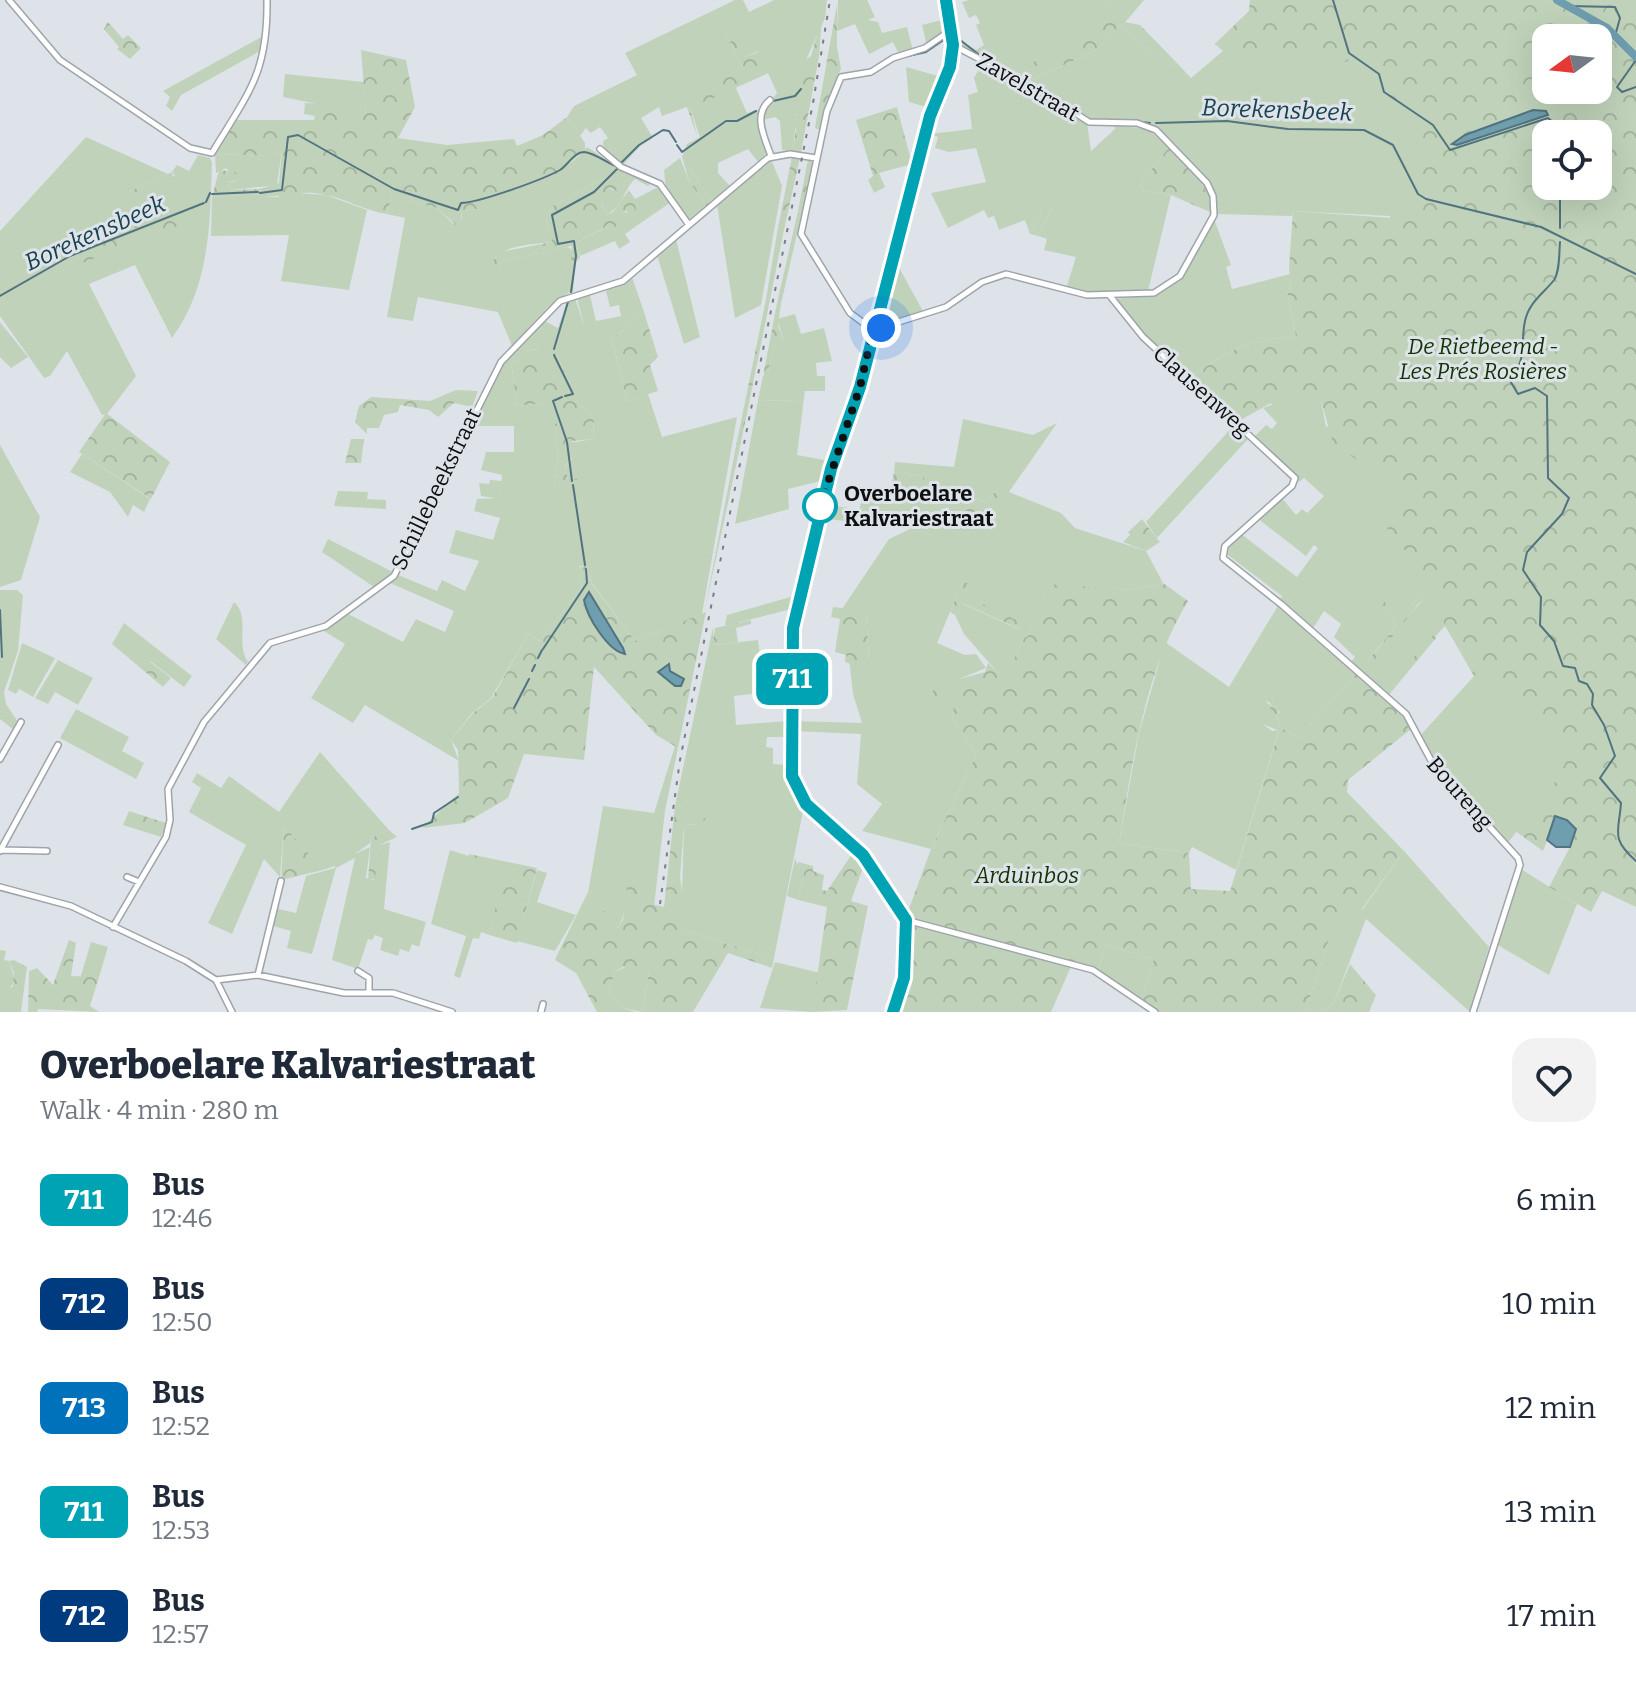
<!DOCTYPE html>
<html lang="en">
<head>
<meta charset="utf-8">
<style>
  :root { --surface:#fff; --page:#f2f2f3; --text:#1f2937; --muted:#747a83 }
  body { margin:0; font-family:Bitter,serif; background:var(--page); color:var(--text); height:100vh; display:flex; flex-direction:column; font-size:30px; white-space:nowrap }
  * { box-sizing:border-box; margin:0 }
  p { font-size:26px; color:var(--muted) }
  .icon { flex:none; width:44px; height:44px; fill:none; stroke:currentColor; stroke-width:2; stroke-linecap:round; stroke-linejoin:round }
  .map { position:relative; height:1012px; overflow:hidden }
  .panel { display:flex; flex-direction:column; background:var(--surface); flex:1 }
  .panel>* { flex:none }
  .badge { padding:0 16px; border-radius:12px; font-size:28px; line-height:52px }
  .needle { width:52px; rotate:255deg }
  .fabs { position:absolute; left:1532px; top:24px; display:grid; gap:16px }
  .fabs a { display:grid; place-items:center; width:80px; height:80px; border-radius:16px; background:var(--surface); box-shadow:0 8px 32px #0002; font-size:40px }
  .you { position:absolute; width:40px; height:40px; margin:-20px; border:6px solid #fff; border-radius:50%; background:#1a73e8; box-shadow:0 0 0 12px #1a73e833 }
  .map>.badge { position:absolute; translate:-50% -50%; box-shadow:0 0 0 4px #fff }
  .round { display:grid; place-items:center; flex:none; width:84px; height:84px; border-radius:24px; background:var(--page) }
  .headline { display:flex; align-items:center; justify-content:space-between; height:136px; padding:0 40px }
  h1 { font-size:38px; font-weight:800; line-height:60px }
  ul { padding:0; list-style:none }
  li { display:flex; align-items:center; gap:24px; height:104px; padding:0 40px }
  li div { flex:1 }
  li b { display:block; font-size:30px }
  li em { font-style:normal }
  li .badge { min-width:88px; font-weight:700; text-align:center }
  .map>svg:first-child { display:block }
</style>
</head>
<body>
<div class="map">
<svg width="1636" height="1012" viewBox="0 0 1636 1012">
  <defs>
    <pattern id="forest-crowns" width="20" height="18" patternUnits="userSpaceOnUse" patternTransform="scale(2)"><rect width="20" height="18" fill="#c0d3ba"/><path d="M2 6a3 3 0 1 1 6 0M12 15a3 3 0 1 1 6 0" fill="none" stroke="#a4b49f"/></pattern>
  </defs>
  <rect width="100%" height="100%" fill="#dee3e9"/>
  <path fill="#c0d3ba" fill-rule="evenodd" d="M735,0H743L749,12L774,0H827L825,18L796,82L799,92L793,151L782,150L780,121L775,117L763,120L766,107L777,93L758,51L745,57L725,31L742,66L687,107L662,116L659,107L641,118L653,138L639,147L623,165L604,151L603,141L608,138L600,127L591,133L586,128L580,136L567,117L574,106L637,75L625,53Z
    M838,0H867L875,17L868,20L878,22L882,33L907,27L913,51L899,54L893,42L869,54L855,24L837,31Z
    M969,0H1097L1115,17L1020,70L1018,77L956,43V38L976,50L984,45L976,25L980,23L976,15L969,18L962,2Z
    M1106,0H1144L1128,19Z
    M1250,0L1354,54L1550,0L1636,62L1598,134L1527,105L1546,186L1421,221L1396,219L1389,235L1390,216L1293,211L1292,216L1216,214L1157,128L1137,120L1087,119L1027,82L1095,51L1120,25L1167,66L1177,63L1191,78L1223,51L1215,44L1249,11ZM1546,38H1598V90H1546Z
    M946,19V30L927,46L922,25Z
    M265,35L264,49L181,95L172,111L166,106L170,97L163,91Z
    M982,64L1087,123L1091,151L1115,129V125L1148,129L1169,147L1141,183L1143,191L1171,195L1148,291L1095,293L1066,289L1076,257L1044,250L1047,239L1038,236L1053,206L1042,211L1030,234L1025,220L999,230L994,216L988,218L984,210L948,228L931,193L986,182L976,148L949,152L935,148L938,137L930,134L972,129L968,95L978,92L974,78Z
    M906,67L942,77L930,108L909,102Z
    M285,74L364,82L366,114L283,97Z
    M735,86L747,113L761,109L766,153L758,162L748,149L718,163V173L730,186L711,201L682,157L687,144L700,137L690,108Z
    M86,137L168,174L126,193L175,176L172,172L177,165L189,171L198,155L210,158L212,163C210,225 210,286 172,338L135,265L89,284L136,376L107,414L102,415L67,351L50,376L44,378L0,316V231Z
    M587,147L618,167L652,182L648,186L635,179C624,189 624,206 607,214L601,203L609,188L614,191V173L551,207L546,220L552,242C531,245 504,244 492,262L501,270L499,262L567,247L573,250L568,293L548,307L512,346L498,312L418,297L413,321L387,317L405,218L387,214L393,191L412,192L411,201L437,208L453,224L462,219V210L478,209L516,192L517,187C543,180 570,169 587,147Z
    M282,150L277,185L230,190L229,182L237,181L226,168L216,173L215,154L267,156Z
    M680,158L689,181L706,206L688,220L666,189L664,170Z
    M771,159L782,186L761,305L735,318L717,205Z
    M660,186L671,202L625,234L630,242L619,249L615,241L580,256L576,243L607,227L616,226L623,211L627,213L635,199Z
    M283,192L326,195L367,210L349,290L281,281L289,235L211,236L212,197L261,194L262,197H278Z
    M798,211L802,212L781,304L777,303Z
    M1214,219L1231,265L1226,267L1232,289L1290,274L1291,288L1287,290L1296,337C1247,340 1229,349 1190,378L1143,336L1115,299L1155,294L1179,281Z
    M777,233L783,234L770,300L766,299Z
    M676,239L700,337L684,344L657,255Z
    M896,262L924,313L882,322L881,320Z
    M632,277L644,312L612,339L627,401L648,394L662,437L737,417L702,614L635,641L592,583L586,566H579L582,587L540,641L529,633L491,698L472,713L451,740L459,761L365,705L353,723L311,698L345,644L324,631L348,614L403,642L416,619L445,632L454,611L390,583L398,575L437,591L442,580L465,591L479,561L449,553L456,530L493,540L500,518L474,511L477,499L500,498L502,475L481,470L486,452H514V426H470L504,362L517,347L521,360L511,362L517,406L549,403L558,411L560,422L555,424L558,459L554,486L568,480L565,467L572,459L567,451L569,443L593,439L594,419L578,402L556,353L540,365L528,363L527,351L539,349L524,340L543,320L558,328L567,301L575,298L585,329L577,298L590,295L596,321L621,316L619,305L610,307L606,291Z
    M795,314L801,334L824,328L832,361L816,363L817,376H825V391H764V371L768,372L775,342L783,339L777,319Z
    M0,322L28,357L11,368L0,357Z
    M1315,389L1319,390L1326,427L1378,410L1549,730L1576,749L1556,781L1507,844L1437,767L1419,737L1474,676L1443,600L1445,626L1384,692L1349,664L1355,657L1334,637L1341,624L1324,611L1312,630L1279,601L1282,596L1224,552L1240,533L1297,577L1318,548L1314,545L1306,556L1257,518L1281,497L1296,515L1302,509L1307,513L1324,496L1304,478L1299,482L1294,472L1254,437L1266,425L1272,429L1277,423L1263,408ZM1434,583L1441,591L1437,587L1431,591L1365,663L1397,625L1384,608L1400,622L1418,596Z
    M758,400L799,401L803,406L797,455L830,461L825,480L788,489L789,509L735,524Z
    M963,419L1033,435L1057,423L1009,492L1061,513L1075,528L1146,551L1163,583L1134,590L1048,585L1028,636L1023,639L1005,681L964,634L955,615L961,603L1021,630L963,595L969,584L963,581L937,643L965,655L976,654L986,668L959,679L952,718L976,755L931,849L862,831L882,804L857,784L861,734L793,731V721L862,723L853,694L849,658L869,661L866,611L842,609L889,539L910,529L820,518L823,505L859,509L864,495L945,499L991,526L998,488L987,502L948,492V486L923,484V476L894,472L895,462L954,467Z
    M1235,424L1249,438L1157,538L1146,522Z
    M0,445L40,517L21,580L0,587Z
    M736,446L740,447L704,614Z
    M82,454L150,499L144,512L133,505L128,517L110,492L70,472Z
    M338,491L368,492L367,499L386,500V509L334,506Z
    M328,539L393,572L377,589L322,552Z
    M0,590H17L23,595L18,651L4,692L6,704L18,722L14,730L0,719Z
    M794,596L791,609L725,626L727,615Z
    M234,602C251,617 235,644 248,662L246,665L216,639Z
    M1279,604L1356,674L1299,738L1280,727L1276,714L1280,712L1272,699L1263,700L1272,706L1263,724L1272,731L1279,730L1236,870L1192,847L1189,853L1119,843L1139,733L1165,642L1229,687Z
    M124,623L192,676L184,687L150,661L143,670L112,644Z
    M713,627V645L758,640L761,663L788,661V690L734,696L736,725L788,721V737H767L766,747L773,748V764L789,765L794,791L804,806L774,958L681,930L684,824L695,825L683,813V808L675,806Z
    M22,643L55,658L33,697L19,689L16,694L8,690Z
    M58,660L93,678L78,705L55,692L48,704L35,698Z
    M76,709L129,737L122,751L144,763L136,779L60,738Z
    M675,746L678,748L665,811L654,907L640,902L638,875C622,892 629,910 618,928L588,893L603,806L654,813Z
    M320,752L389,830L371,838L370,843L355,854L370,847L366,878L374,880L379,845L390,842L384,909L426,922L419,947L412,944L409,952L400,949L398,956L380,950L383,938L375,935L372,940L368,939L358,969L332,960L355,858L336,868L312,954L287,948L291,931L269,925L274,908L296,913L306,876L335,868V866L323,870L284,826L280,877L264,859L232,934L208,923L246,845L189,812L201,788L192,782L197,773L221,788L229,776L279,812Z
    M450,850L506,868L489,935L481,932L479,939L473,938L460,978L454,976L466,936L431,924Z
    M1404,851L1489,947L1470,1012L1366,919L1334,1002L1325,1012H1305L1343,896L1362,910Z
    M795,858L798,866L805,868L798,900L787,896Z
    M1521,869L1577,904L1549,975L1494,943Z
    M537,870L547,873L537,902L576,915L555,951L517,941Z
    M91,942L108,947L99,977L80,979Z
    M1106,945L1154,959L1141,1000L1098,970Z
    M0,950L6,951L4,960L9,961L15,980L5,996H0Z
    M775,962L820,973L812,1012L760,1008Z
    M630,965L649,972L642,1012L623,1008L609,991L615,972Z"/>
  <path fill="url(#forest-crowns)" fill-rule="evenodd" d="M1097,0H1106L1128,19L1125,22L1140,25L1177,63L1167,66L1120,25L1095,51L1027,82L1018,77L1019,70L1114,17Z
    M1250,0H1636V907L1602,891L1591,912L1549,887L1570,847L1567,820L1558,816L1543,851L1515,831L1556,781L1573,748L1549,730L1483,667L1474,676L1444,624L1441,592L1438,588L1418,604L1369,667L1365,664L1397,625L1384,608L1378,612L1375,609L1385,602L1400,621L1418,596L1433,583L1387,529L1413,494L1398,489L1333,443L1318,390L1273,407L1271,403L1237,422L1190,378C1229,349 1247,340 1296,337L1287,290L1291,288L1289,267L1293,211L1421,220L1419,115L1386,94L1383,78L1355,54L1346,62L1224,50L1215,44L1249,11ZM1546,38H1598V90H1546ZM1546,134H1598V186H1546Z
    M837,4V47L841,69L829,97L820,130L815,128Z
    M822,18L819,57L801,152L793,151L796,128L792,126V117L797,116L796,82L805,60L811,56Z
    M108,22L123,39L128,35L141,48L130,59L117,49L119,47L104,29Z
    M728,29L745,57L760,51L769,73L690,108L698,138L686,105L742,66L725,31Z
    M361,50L406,60L415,107L398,138L447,145L514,139L517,146L543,135L567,117L585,143V150L556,175L517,187L515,195L478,209L462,210L461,223L457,226L437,208L411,201L412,192L393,191L387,214C365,211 347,199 325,195C301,189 284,197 262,197L261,194L212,197L219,170L236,172L238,180L229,182L230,190L259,189L279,183L282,150L267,156L215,154L235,120H314L315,116L304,114L305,103L329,104L366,114Z
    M897,107L912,164L879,173L885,187L874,193L868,180L873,176L856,120Z
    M1169,147C1188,167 1212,184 1212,213L1171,195L1143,191L1141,183Z
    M792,156L800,158L783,234L777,233Z
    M682,157L711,201L706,206L689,181Z
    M808,159L813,163L802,212L798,211Z
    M172,172L174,180L131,200L125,199L126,193Z
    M614,173L624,190L619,192L609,188L601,204L607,214L613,212L629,190L635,199L636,212L623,211L616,227H606L576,243L580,258L576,261L573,292L568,293L572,246L499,262L501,270L497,271L492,262L500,252L552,242L546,220L551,207Z
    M1050,204L1053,206L1038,236L1030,234L1042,211Z
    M175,210H183L188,216L181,225L67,269L57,262L58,256Z
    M766,299L770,300L740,447L736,446Z
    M777,303L781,304L778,326L783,339L775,343L768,372L764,371Z
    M644,312L658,357L650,365L658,391L627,401L612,339Z
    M524,340L542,348L527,351L529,363L540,365V355L556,353L578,402L594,419L593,439L573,441L567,448L573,455L565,467L568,480L582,478L583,488L570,492L554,486L558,459L555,424L560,421L558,411L552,412L548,403L517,406L511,362L520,360L517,347Z
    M763,376L767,377L765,391L805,390L803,406L799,401L758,400Z
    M456,390L478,391L472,407L454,403L438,417L429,410L400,405L398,412L384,415L379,428H367V434L355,422L359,406L371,397L430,401Z
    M106,413L170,462L151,499L79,452Z
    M351,439H364L361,463H345Z
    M894,472L924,476V484L949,486L948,493L987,502L998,488H1007L1008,492L991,526L944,508L945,499L890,494Z
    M490,480L502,481L500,499L481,496L479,483L489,484Z
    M1142,519L1160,542L1146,551L1123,542L1130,535L1128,532Z
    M586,566L592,584L635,641L706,612L678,748L656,735L594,667L584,760L524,754L508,798L465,823L422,828L459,793L458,750L451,740L473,713L492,698L529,633L540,641L582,587L579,567Z
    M963,581L969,584L964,595L1024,624L1022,630L962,603L955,615L950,612Z
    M1163,583L1188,601C1144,674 1133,760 1119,843L1189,853L1191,889L1230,891L1279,731L1263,724L1261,719L1272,706L1269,702L1260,701L1258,693L1271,692L1273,702L1280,701L1282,707L1276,715L1280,727L1299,738L1356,674L1410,723L1411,729L1348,780L1347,792L1404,851L1361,910L1343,897L1305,1012H1160L1141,1000L1154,959L1106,945L1098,970L1073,962L1051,1012H895L901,999L907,914L931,849L976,755L952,718L954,705L932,694L935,687L953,694L959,679L985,672L988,663L1005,680L1023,639L1028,636L1048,584L1134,590Z
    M833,607L866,611L869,661L880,665L879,673L855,664L850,658V664L845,662L846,655L835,652L840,619L831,617Z
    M751,620V624L736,628L738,642L712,645L715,628Z
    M1433,635L1436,638L1388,696L1384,692Z
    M149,661L171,678L163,687L143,670L142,663Z
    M675,806L683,808V813L701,815L706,819L700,824L684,825L680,878L684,903L681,930L774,958L772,968L728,953L693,1012H642L649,972L623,967L615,972L609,991L623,1008L636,1012H597L576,973L555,960L558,953L588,892L618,928L623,920L627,886L639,871L640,901L664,907Z
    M129,811L166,823L161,837L123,825Z
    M284,826L320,866L323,870L281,880Z
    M389,830L397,837L379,845L375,879L368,880L371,838Z
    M854,851L865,862L851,901L868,906L847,1010L812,1012L827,907L798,900L805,868L797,866L798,862L813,866V871L824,875L822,890L827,891Z
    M469,854L537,868L517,943L489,935L505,868L468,858Z
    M69,940L76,943L71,976L99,977L90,1006L99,1012L38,1009L37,1012H28L29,971L37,968L53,985Z
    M14,960L27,967L21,1012H0V996L13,986L14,973L9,961Z
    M1350,964L1376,995L1369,1012H1325L1334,1002Z"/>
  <path fill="#6f9eaf" stroke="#527380" stroke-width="2" d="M1533,110L1546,111L1548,115L1457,145L1452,144L1465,135Z
    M589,592L623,648L625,654C608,651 587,617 584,600Z
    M669,664L670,671L684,679L681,686H675L658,672Z
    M1555,816L1567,820L1576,829L1570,847H1556L1547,840Z"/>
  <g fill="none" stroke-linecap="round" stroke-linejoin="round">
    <path stroke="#527380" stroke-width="2" d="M1333,0L1349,53L1379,74L1384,92L1433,125L1450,150L1548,118L1554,123L1551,134
      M1562,3L1563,0
      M1568,6L1615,7L1620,18L1615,36
      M955,36L982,57
      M904,57L926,52L948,37
      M1636,60L1617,87L1622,92L1636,87
      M773,101L795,96L801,89
      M1142,122L1150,123
      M1156,123L1227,121L1288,129L1364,130L1393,145L1418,194L1426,199L1541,227L1636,274
      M677,145L682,152L726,121H737L756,111
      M1546,154V170
      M621,163L639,145L663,130L669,131L676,142
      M260,193L282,190L288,137L298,135L394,189L458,210L461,203C479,203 544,179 560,170C568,165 574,152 584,152C595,153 609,164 618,167
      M212,194L258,192
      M206,202L210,193
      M1560,228V186
      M1560,242C1559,253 1560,271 1554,280C1544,293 1529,302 1525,321C1520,344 1528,361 1509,379L1518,394L1535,388L1547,396L1548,478L1569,498L1562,514L1527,552L1523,570L1541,597L1540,625L1554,641L1563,666L1575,668L1579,681L1587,684L1593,694L1592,705L1604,725L1615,756L1600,778L1621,803C1619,832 1610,838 1636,861
      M571,292L576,256L574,241L558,244L552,215L594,192L617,169
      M0,296L70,256L204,203
      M554,349L568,302
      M554,355L573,394L565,396
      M562,397L553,401L567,442L572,481
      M573,485L585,565
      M0,610L2,657
      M543,649L587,583L586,569
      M538,658L542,650
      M532,671L535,665
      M514,708L529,679
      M412,829L432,822L434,813L458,797"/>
    <path stroke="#6f9eaf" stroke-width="8" d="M1557,0L1607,28L1636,57"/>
    <defs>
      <path id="street" d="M9,0L60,60L190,148L212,153C248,93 268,74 267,0
        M951,30L925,48L893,58L871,72L841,77L827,111L801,234L850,313L873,330L946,307L982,282L1006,274L1087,295L1154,293L1180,276L1214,215L1213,196L1207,183L1156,130L1137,123L1089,122L1049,96L953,45
        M770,100C752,115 765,138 771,156
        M600,149L621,167L660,184L689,225
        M1110,296L1143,337L1295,478L1292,486L1225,546L1223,558L1282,605L1406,714L1434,766L1518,858L1520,865L1473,1012
        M0,759L21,722
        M1,850L47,851
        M0,851L58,745
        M127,877L139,882
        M0,887L71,906L186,961L216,980L258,975L344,993H393L452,1012
        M906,920L1093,970L1155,1012
        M113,927L166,837L170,820L168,789L204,722L270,643L326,626L394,576L501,362L560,301L623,281L768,158L790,154L816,158
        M358,971L369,978V992
        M258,975L281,881
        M216,980L232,1012
        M541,1012L543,1004"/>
      <path id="secondary" d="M893,1012L904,978L906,920L863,855L806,804L792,776L793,628L831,469L860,387L930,116L950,67L953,45L946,0"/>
    </defs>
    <use href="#street" stroke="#9fa4aa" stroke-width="8"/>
    <use href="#secondary" stroke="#9fa4aa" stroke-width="10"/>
    <use href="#street" stroke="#fff" stroke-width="5"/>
    <use href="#secondary" stroke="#e6d7eb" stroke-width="7"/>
    <path stroke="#7a7d81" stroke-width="2" stroke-dasharray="4 8" stroke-linecap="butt" d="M660,904L680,760L813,103L830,0"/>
  </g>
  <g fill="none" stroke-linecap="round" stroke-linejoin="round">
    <defs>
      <path id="line" d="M893,1012L904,978L906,920L863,855L806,804L792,776L793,628L831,469L860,387L930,116L950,67L953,45L946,0"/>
    </defs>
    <use href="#line" stroke="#fff" stroke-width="18"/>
    <use href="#line" stroke="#00a3b4" stroke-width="12"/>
    <path stroke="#0d0f11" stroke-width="8" stroke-dasharray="0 14.4" d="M820,506L860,387L873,330L881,328"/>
  </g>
  <circle fill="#fff" stroke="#00a3b4" stroke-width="4" cx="820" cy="506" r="16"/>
  <g text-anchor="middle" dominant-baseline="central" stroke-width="6" stroke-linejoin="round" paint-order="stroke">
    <g font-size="22" fill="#0d0f11" stroke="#dee3e9">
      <text transform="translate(1028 87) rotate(30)">Zavelstraat</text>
      <text transform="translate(1202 391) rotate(42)">Clausenweg</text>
      <text transform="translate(436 489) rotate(-64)">Schillebeekstraat</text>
      <text transform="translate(1460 793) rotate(49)">Boureng</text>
    </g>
    <g font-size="22" font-style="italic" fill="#103401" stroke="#dee3e9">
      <text x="1483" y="346">De Rietbeemd -<tspan x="1483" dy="25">Les Prés Rosières</tspan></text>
      <text x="1027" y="875">Arduinbos</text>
    </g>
    <g font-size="22" font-weight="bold" fill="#0d0f11" stroke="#dee3e9" text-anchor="start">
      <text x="844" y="493">Overboelare<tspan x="844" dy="25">Kalvariestraat</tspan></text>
    </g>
    <g font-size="24" font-style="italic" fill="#184250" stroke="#dee3e9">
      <text transform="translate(1277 110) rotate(2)">Borekensbeek</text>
      <text transform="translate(95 233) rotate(-24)">Borekensbeek</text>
    </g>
  </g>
</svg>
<div class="fabs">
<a><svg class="needle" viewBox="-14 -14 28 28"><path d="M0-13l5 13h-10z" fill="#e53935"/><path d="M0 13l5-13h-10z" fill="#747a83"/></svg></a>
<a><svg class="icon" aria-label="locate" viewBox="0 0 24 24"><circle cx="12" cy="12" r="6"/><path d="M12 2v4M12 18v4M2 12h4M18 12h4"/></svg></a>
</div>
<div class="you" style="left:881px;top:328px"></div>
<b class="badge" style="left:792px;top:679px;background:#00a3b4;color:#fff">711</b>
</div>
<section class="panel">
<div class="headline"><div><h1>Overboelare Kalvariestraat</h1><p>Walk · 4 min · 280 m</p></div><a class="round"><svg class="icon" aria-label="heart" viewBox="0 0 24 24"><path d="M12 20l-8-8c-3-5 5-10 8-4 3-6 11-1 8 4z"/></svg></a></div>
<ul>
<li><span class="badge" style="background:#00a3b4;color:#fff">711</span><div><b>Bus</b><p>12:46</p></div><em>6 min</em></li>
<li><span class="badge" style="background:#003b80;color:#fff">712</span><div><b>Bus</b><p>12:50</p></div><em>10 min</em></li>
<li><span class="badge" style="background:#0072bc;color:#fff">713</span><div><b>Bus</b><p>12:52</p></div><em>12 min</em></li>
<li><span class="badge" style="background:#00a3b4;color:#fff">711</span><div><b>Bus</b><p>12:53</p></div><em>13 min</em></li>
<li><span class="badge" style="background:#003b80;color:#fff">712</span><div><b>Bus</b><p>12:57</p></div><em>17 min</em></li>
</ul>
</section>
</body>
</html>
